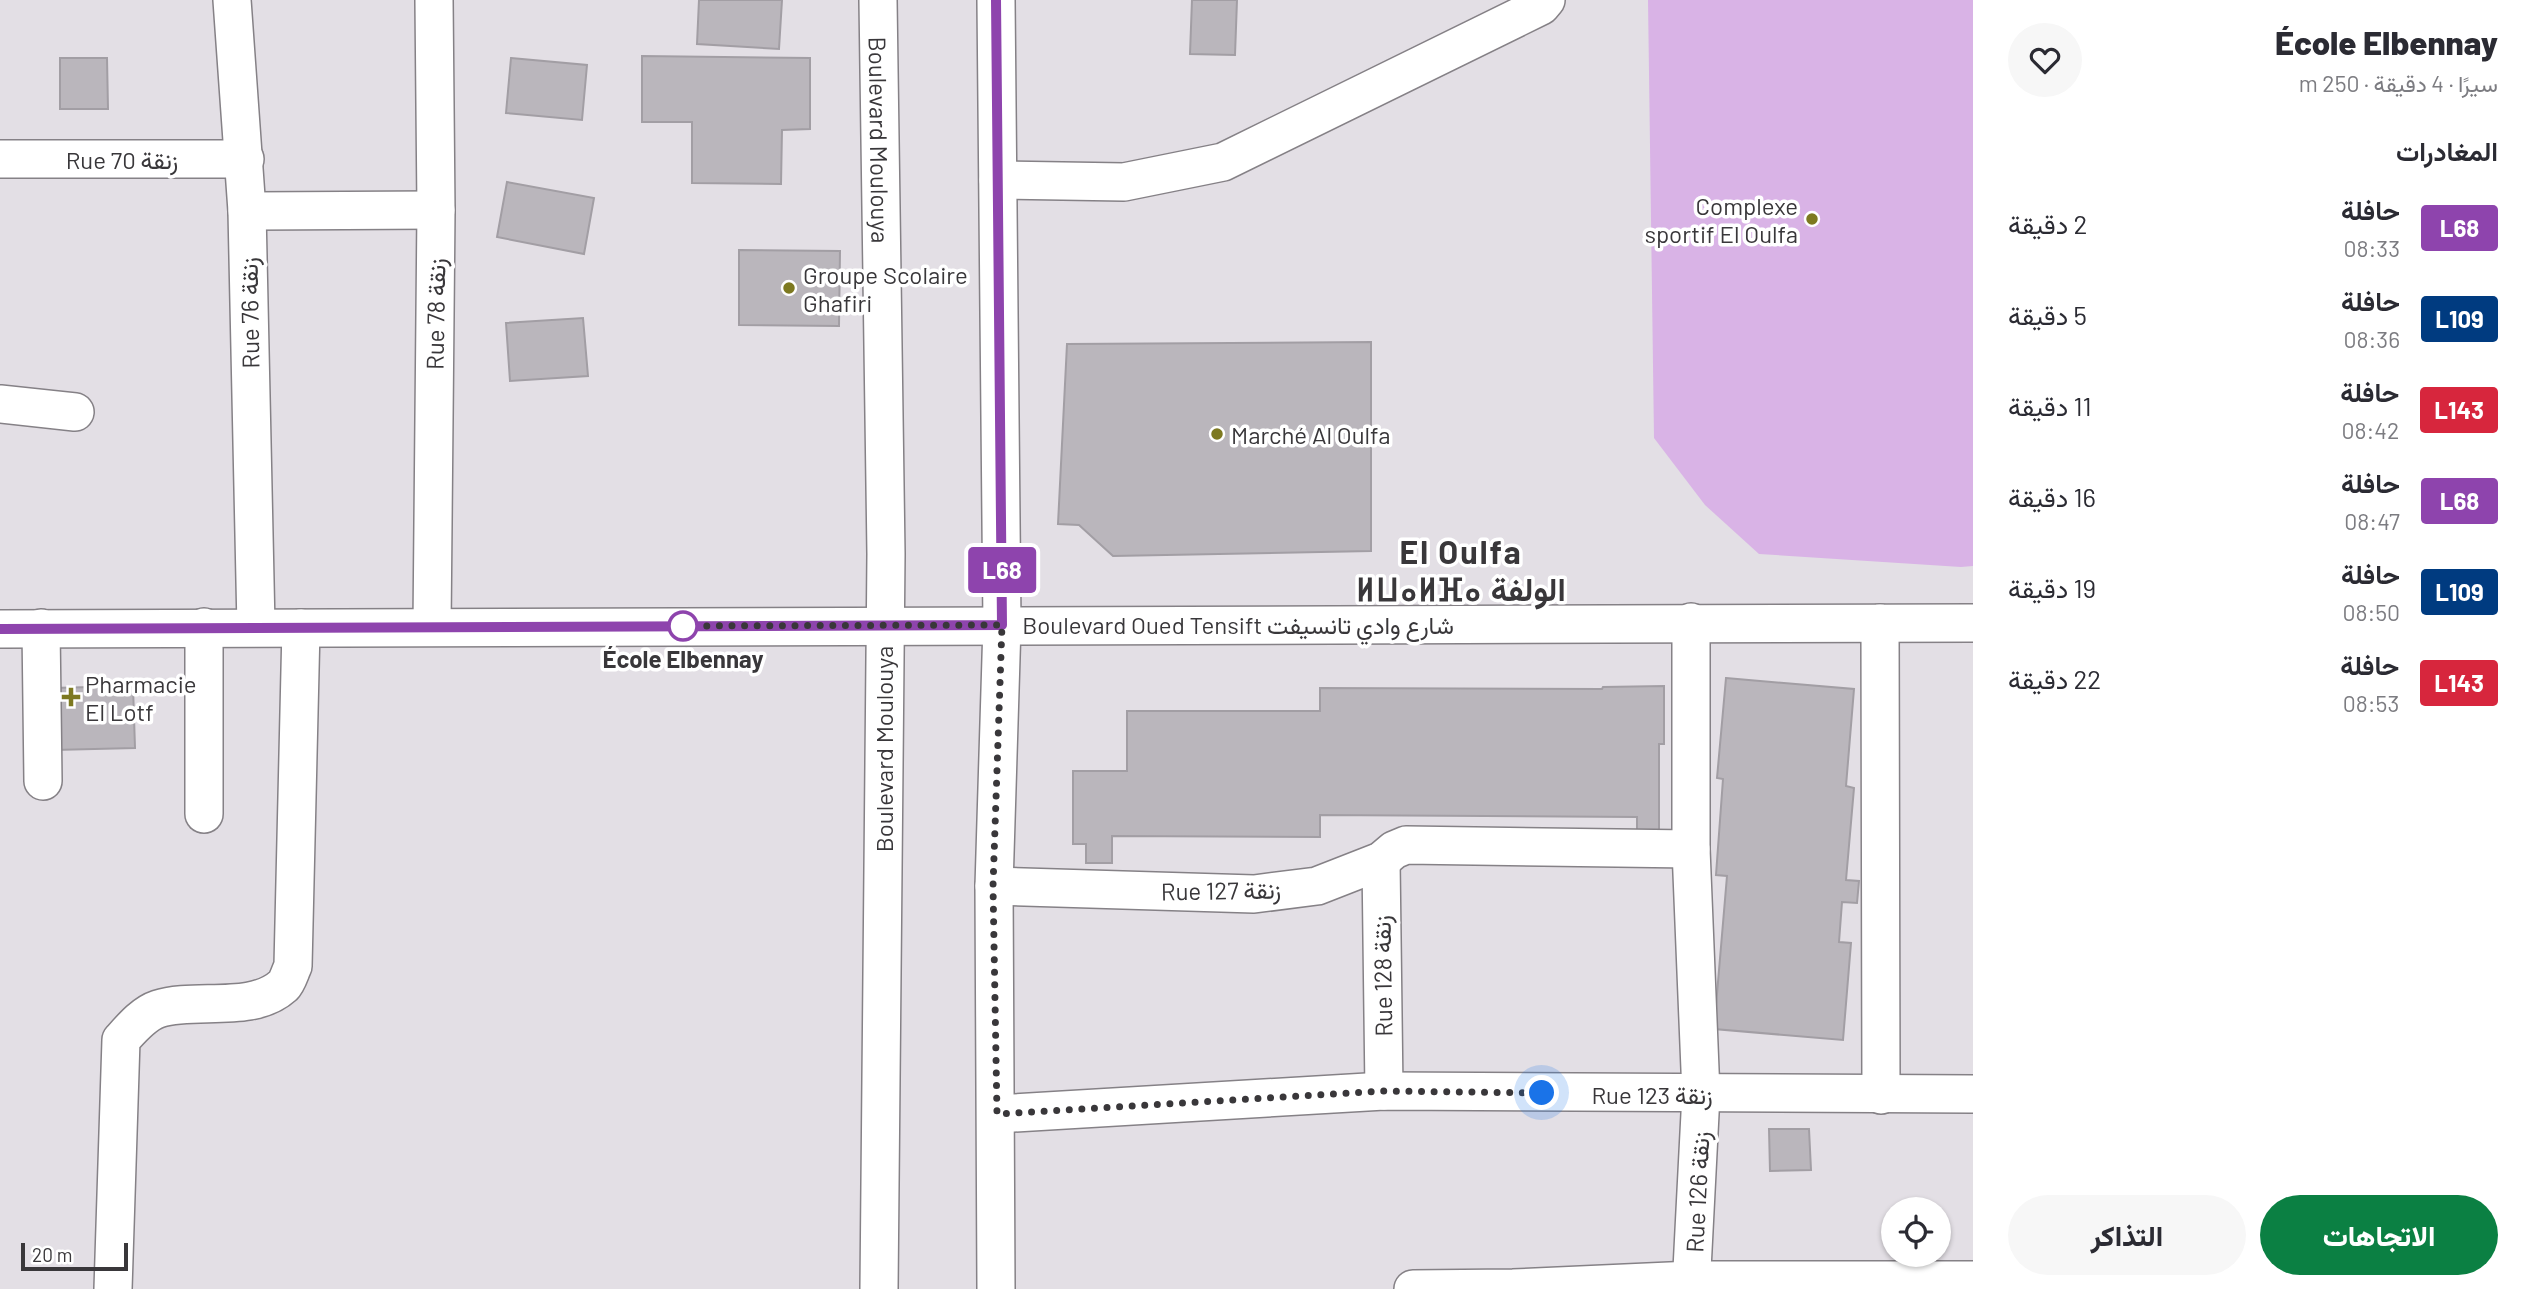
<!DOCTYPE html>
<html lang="ar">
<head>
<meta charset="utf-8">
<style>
  :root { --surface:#fff; --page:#f7f7f7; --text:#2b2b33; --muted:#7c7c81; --accent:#0b8043 }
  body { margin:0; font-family:Barlow,Vazirmatn,"Noto Sans Tifinagh",sans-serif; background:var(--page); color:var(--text); direction:rtl; height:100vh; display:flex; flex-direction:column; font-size:26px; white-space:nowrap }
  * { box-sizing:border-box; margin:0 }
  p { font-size:23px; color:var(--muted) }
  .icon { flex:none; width:38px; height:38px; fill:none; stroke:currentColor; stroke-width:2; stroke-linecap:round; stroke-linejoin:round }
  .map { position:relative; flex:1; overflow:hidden; direction:ltr }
  .side { display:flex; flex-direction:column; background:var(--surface); width:560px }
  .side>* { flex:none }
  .badge { padding:0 14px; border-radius:5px; font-size:24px; line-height:46px }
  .buttons { position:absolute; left:1881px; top:1197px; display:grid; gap:14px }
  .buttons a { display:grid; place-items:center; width:70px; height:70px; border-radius:50%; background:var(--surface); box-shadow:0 2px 5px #0004; font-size:35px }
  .scale { position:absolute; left:21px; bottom:18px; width:107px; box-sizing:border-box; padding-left:7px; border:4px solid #39373a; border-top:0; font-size:19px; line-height:24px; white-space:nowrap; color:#39373a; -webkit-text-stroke:5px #fff; paint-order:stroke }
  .you { position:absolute; width:35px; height:35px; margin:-18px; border:5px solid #fff; border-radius:50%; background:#1a73e8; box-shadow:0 0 0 10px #1a73e833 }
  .map>.badge { position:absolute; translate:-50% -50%; box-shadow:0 0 0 4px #fff }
  h2 { padding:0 35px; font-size:26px; line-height:63px }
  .round { display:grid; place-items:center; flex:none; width:74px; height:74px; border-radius:37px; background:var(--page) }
  .summary { display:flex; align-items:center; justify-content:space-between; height:119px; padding:0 35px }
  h1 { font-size:33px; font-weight:800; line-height:52px }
  .cta { display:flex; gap:14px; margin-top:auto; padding:14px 35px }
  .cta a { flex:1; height:80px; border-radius:42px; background:var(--accent); color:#fff; font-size:28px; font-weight:800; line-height:80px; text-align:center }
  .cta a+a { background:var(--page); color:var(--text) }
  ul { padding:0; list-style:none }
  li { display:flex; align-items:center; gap:21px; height:91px; padding:0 35px }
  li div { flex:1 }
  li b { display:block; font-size:26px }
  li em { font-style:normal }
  li .badge { min-width:77px; font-weight:700; text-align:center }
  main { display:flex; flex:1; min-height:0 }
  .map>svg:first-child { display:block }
</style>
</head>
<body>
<main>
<section class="side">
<div class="summary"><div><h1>École Elbennay</h1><p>سيرًا · 4 دقيقة · 250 m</p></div><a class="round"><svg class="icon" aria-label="heart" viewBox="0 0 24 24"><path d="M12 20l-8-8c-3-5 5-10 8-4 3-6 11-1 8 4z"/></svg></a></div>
<h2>المغادرات</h2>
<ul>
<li><span class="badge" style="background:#8e44ad;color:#fff">L68</span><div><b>حافلة</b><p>08:33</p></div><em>2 دقيقة</em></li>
<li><span class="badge" style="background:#003b80;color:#fff">L109</span><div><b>حافلة</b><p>08:36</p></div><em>5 دقيقة</em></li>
<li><span class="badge" style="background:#d7263d;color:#fff">L143</span><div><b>حافلة</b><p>08:42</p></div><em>11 دقيقة</em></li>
<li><span class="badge" style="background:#8e44ad;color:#fff">L68</span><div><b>حافلة</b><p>08:47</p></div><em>16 دقيقة</em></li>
<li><span class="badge" style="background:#003b80;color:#fff">L109</span><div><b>حافلة</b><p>08:50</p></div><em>19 دقيقة</em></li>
<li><span class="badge" style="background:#d7263d;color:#fff">L143</span><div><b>حافلة</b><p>08:53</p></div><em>22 دقيقة</em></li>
</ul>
<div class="cta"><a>الاتجاهات</a><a>التذاكر</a></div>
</section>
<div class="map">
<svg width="1973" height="1289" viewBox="0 0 1973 1289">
  <rect width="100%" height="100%" fill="#e3dfe5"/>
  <path fill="#d9b3e6" d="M1648,0H1973V566L1961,567L1759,554L1705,505L1654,438Z"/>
  <path fill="#bab6bc" stroke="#a29ea4" stroke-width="2" d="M699,0H782L779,49L697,44Z
    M1192,0H1237L1235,55L1190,54Z
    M642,56L810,58V129L782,130L781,184L692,183V122H642Z
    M60,58H107L108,109H60Z
    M511,58L587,65L582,120L506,113Z
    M507,182L594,198L584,254L497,237Z
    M739,250L840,251L839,326L739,325Z
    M583,318L588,376L510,381L506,323Z
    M1371,342V551L1113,556L1079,525L1058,524L1067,344Z
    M1726,678L1854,689L1846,786L1854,788L1846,880L1859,881L1857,903L1842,902L1839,942L1851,943L1843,1040L1714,1029L1727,876L1716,875L1723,779L1717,778Z
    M133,686L135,748L54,750L52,688Z
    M1664,686V744H1659V834L1637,833V817L1320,815V837L1112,836V863H1086V844H1073V771H1127V711H1320V688L1602,689L1603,687Z
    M1769,1129H1809L1811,1170L1770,1171Z"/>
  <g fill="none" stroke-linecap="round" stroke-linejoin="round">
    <defs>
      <g id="minor">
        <path d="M232,0L247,211L256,627"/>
        <path id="s1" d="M878,0L886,554L879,1289"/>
        <path d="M996,0L1002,625L994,886L996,1289"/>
        <path d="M0,159H245"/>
        <path d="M998,180L1124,182L1223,162L1541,6L1546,0"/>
        <path d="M247,211L436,210"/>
        <path d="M0,404L75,412"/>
        <path d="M1691,622V849L1701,1094L1691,1289"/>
        <path d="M1880,623L1881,1095"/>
        <path d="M204,627V814"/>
        <path d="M432,627L436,210L434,0"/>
        <path d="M41,628L43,781"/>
        <path d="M0,629L1973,623"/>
        <path d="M1381,861L1384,1091"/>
        <path d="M994,886L1254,894L1317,886L1381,861L1394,850L1406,845L1691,849"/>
        <path d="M997,1114L1384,1091L1973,1094"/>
        <path d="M113,1289L121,1040C131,1029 143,1014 158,1009C195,997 252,1014 283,986C288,981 290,972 293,966L301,628"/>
        <path d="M1413,1289L1513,1288L1692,1280H1973"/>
      </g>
    </defs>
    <use href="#minor" stroke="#858186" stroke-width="40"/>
    <use href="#minor" stroke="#fff" stroke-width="37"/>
  </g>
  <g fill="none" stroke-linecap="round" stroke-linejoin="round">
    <defs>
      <path id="line" d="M0,629L1002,625L996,0"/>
    </defs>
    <use href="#line" stroke="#fff" stroke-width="16"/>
    <use href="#line" stroke="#8e44ad" stroke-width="10"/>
    <path stroke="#39373a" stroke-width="7" stroke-dasharray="0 12.6" d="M683,626H676L1002,625L993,886L997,1114L1384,1091L1542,1093"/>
  </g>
  <g fill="#7d7920" stroke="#fff" stroke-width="2.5">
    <circle cx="1812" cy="219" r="7"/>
    <circle cx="789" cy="288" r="7"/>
    <circle cx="1217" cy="434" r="7"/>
    <path d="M67.5 686.5h7v7h7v7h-7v7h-7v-7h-7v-7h7z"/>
  </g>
  <circle fill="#fff" stroke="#8e44ad" stroke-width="3.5" cx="683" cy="626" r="14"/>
  <g text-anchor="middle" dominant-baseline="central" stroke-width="7" stroke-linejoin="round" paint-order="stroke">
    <g font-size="24" fill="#39373a" stroke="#fff">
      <text stroke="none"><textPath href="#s1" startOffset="140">Boulevard Moulouya</textPath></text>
      <text x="122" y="159">Rue 70 زنقة</text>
      <text transform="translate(249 313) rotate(-91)">Rue 76 زنقة</text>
      <text transform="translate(435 314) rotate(-89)">Rue 78 زنقة</text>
      <text x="1238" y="624">Boulevard Oued Tensift شارع وادي تانسيفت</text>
      <text transform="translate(883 749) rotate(-90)">Boulevard Moulouya</text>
      <text transform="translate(1221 890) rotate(-1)">Rue 127 زنقة</text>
      <text transform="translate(1382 976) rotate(-91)">Rue 128 زنقة</text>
      <text x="1652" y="1094">Rue 123 زنقة</text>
      <text transform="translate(1697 1192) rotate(-87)">Rue 126 زنقة</text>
    </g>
    <g font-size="24" fill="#39373a" stroke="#fff" text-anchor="start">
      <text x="1798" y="205" text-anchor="end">Complexe<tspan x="1798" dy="28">sportif El Oulfa</tspan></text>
      <text x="803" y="274">Groupe Scolaire<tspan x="803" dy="28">Ghafiri</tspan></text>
      <text x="1231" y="434">Marché Al Oulfa</text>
      <text x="85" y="683">Pharmacie<tspan x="85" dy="28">El Lotf</tspan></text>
    </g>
    <g font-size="24" font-weight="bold" fill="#39373a" stroke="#fff">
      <text x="683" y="658">École Elbennay</text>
    </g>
    <g font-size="32" font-weight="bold" letter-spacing="2" fill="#39373a" stroke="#fff">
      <text x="1461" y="551">El Oulfa<tspan x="1461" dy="37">ⵍⵡⴰⵍⴼⴰ الولفة</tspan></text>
    </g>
  </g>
</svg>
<div class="buttons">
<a><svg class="icon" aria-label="locate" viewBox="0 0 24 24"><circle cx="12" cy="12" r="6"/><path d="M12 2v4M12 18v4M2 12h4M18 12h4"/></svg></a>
</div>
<div class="scale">20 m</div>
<div class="you" style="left:1542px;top:1093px"></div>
<b class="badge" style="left:1002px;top:570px;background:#8e44ad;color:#fff">L68</b>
</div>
</main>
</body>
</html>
